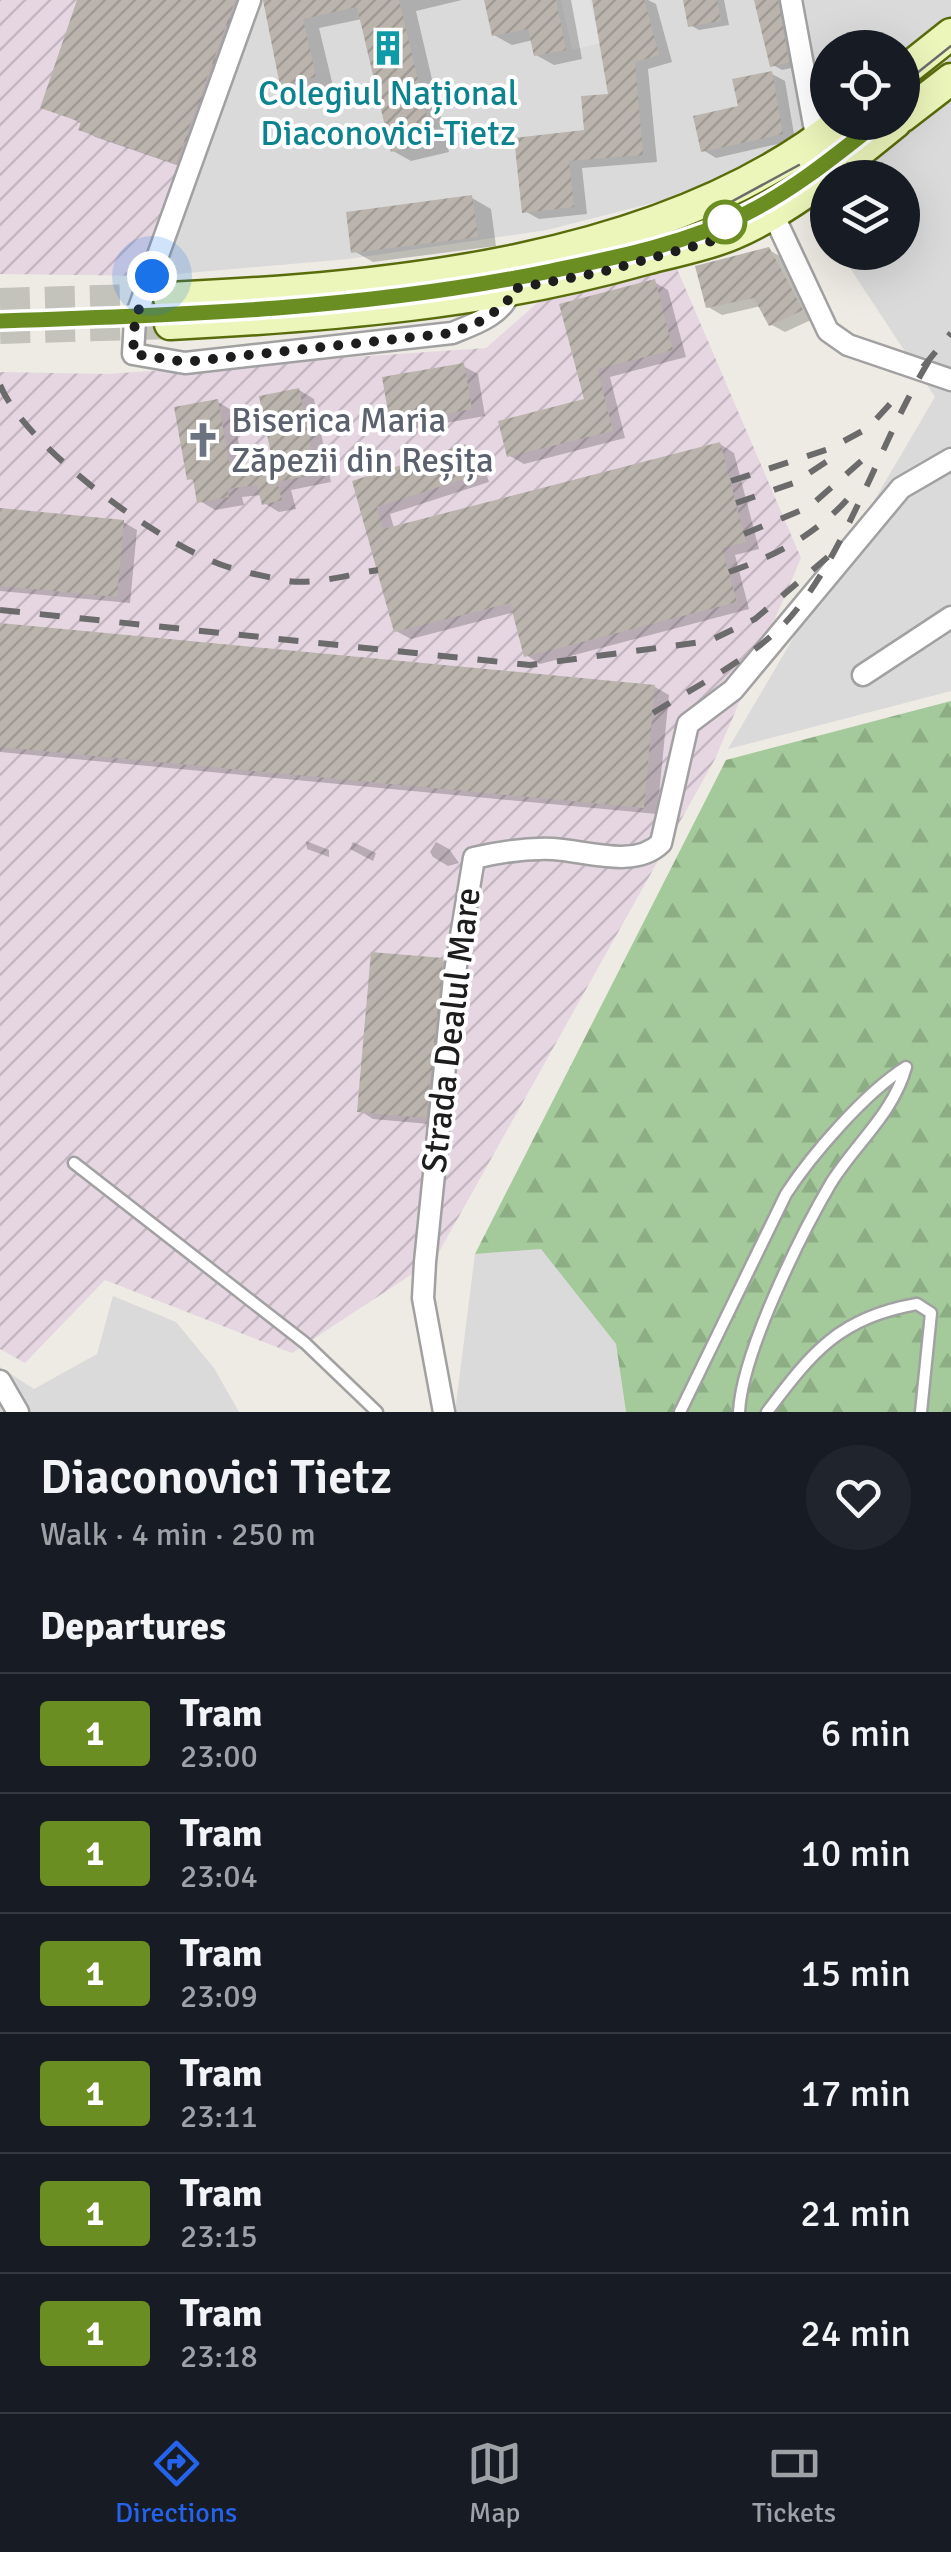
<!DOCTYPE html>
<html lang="en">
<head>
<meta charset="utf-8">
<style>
  :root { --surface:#171b24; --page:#20242c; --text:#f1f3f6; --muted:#9ea1a6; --line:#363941; --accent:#2563eb }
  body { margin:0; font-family:Signika,sans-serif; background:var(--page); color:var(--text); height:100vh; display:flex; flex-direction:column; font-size:38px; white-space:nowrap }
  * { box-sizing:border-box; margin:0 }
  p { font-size:32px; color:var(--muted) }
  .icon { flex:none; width:55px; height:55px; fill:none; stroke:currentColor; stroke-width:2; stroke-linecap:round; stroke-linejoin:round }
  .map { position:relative; height:1412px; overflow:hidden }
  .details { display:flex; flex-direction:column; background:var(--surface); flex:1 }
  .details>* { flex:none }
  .badge { padding:0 20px; border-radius:8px; font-size:35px; line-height:65px }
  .buttons { position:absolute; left:810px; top:30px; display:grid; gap:20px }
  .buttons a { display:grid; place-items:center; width:110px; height:110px; border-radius:50%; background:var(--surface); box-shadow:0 10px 40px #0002; font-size:50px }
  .you { position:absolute; width:50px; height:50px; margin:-25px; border:8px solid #fff; border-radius:50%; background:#1a73e8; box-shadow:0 0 0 15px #1a73e833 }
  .map>.badge { position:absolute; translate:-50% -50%; box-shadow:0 0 0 5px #fff }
  h2 { padding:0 40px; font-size:38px; line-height:90px }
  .round { display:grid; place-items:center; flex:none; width:105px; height:105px; border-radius:52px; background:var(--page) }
  .overview { display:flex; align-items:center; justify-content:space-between; height:170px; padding:0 40px }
  h1 { font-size:48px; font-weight:600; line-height:75px }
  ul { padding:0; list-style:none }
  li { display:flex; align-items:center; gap:30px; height:120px; padding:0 40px; border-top:2px solid var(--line) }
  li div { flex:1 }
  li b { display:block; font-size:38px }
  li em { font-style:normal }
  li .badge { min-width:110px; font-weight:700; text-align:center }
  .tab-bar { display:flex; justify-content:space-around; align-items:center; height:140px; border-top:2px solid var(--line); background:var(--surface); font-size:28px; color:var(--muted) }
  .tab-bar a { display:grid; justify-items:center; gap:5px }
  .tab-bar .selected { color:var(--accent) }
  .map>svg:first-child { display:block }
</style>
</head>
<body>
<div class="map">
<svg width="951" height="1412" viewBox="0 0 951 1412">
  <defs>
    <pattern id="industrial-furrows" width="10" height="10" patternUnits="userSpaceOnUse" patternTransform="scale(2.5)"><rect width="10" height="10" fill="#e6d6e2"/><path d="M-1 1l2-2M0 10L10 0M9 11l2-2" fill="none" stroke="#c5b7c1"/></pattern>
    <pattern id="forest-firs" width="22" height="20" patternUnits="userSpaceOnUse" patternTransform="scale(2.5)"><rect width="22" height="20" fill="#a4ca9b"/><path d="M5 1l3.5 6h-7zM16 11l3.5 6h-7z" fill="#8dad85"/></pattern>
    <pattern id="building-hatch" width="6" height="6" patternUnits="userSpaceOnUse" patternTransform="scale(2.5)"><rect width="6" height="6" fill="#bab4ad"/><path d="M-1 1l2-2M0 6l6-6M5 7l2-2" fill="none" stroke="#9f9a94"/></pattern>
  </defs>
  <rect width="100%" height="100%" fill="#edebe3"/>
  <path fill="#dbdada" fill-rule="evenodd" d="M250,0H951V691L728,749L935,397L840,253L902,252V178H828L827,234L784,169L547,230L348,259L152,276ZM828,48H902V122H828Z
    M541,1248L616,1344L626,1412H455L475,1254Z
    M113,1296L176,1322L214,1368L239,1412H0V1367L34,1389L97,1354Z"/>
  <path fill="url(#industrial-furrows)" d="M0,0H250L152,276L0,274Z
    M674,262L801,558L715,759L435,1259L292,1353L105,1280L25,1363L0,1349V372L107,374L486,348L544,297Z"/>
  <path fill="url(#forest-firs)" d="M951,701V1412H626L616,1344L541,1249L475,1254L726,760Z"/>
  <path fill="#e1e1e1" d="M561,0H590L600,43L572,50Z"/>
  <path fill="#0003" d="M80,0H252L191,170L95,137L82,129L83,124L43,106Z
    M265,0H462L416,11L449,152L411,161L393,151L362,19L319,28L333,86L299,94L282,84Z
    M486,0H571L582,59L554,65L536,55L533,40L512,45L494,35Z
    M595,0H648L656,4L672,62L648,69L657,162L582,168L587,214L539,219L525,211L611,96Z
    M686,0H724L729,25L699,30L690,25Z
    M756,0H784L796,67L782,70L773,65Z
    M772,74L785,81L795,140L716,158L703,150Z
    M472,198L491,209L496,246L373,262L354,251Z
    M769,250L783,258L815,318L785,332L770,324L761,306L722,315L708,307Z
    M654,282L668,290L686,357L610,377L625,438L524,464L510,456L587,401L562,306Z
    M463,366L478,374L485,416L406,430L392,422Z
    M299,390L314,399L331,482L291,490L296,509L279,512L264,503L262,495L242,497L244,505L215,510L200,501L196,482L189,478L218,402L233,411L244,473L276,466Z
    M720,444L734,453L759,549L735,555L749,609L540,664L526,655L515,612L411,639L396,631L355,483L465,447L480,455L489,482L390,514L394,528Z
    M0,510L123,522L137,530L130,603L0,591Z
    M0,626L655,687L669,695L657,814L0,752Z
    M306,841L329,850V857L307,849Z
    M353,842L376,853L373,861L350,849Z
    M436,842L449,849L459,863L448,866L433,857L430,852Z
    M443,961L457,969L440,1125L373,1119L359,1110Z"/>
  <path fill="url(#building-hatch)" d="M77,0H235L176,164L78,130L81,122L40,108Z
    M263,0H399L433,143L391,152L357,7L303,19L316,77L280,86Z
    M484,0H556L566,50L534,56L528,29L492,36Z
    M592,0H644L659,55L635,62L643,155L569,161L574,207L522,213L514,138L584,130L581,96L608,94Z
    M683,0H717L721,21L688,27Z
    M754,0H778L789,62L770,67Z
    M772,71L783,134L701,152L693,116L738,106L732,79Z
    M472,195L478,237L351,253L346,212Z
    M769,247L803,310L769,326L754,298L706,308L695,266Z
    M655,279L673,350L597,369L613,431L507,457L498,421L584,399L559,304Z
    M464,363L472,409L390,424L382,377Z
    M299,388L316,474L277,482L282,500L262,505L257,485L227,489L229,497L197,503L193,479L187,480L174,407L218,399L231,473L273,464L259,396Z
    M720,442L746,542L722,548L737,602L524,657L510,603L394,632L352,481L466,444L476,475L377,507L383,529Z
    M0,508L124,520L117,597L0,586Z
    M0,623L655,685L644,808L0,747Z
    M371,952L443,958L426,1118L357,1112Z"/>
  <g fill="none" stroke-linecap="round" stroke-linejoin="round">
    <path stroke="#c3c2bb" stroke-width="30" stroke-dasharray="30 15" stroke-linecap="butt" d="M0,303L169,298
      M0,329L170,324"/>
    <defs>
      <path id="lane" d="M74,1163L305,1343L377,1412
        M680,1412L786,1194C812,1154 866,1092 906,1067C893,1114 856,1143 831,1183C800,1236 742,1353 739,1412
        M767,1412C812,1352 840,1317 917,1304L931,1313L921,1412"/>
      <path id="street" d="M250,0L135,319L133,354L185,363L452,333C475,324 503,315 511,289
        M791,0L817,141
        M773,214L828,331L848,345L951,380
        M863,675L951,617
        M0,1381L18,1412
        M444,1412L423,1298L425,1262L454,978L474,858C499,852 526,848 553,849C587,851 635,869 661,843L688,724L733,690L901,488L951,459"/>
      <path id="secondary" d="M902,73L951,34
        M902,117L951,79
        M169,298C388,288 663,263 840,122
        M170,324C329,316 491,303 645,259C674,251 705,246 733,234C793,208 845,163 896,122"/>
    </defs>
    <use href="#lane" stroke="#a1a1a1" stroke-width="15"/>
    <use href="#street" stroke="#a1a1a1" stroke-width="25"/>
    <use href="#secondary" stroke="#596c0c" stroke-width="35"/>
    <use href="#lane" stroke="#fff" stroke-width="10"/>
    <use href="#street" stroke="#fff" stroke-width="20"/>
    <use href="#secondary" stroke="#ecf5ba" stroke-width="30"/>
    <path stroke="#6b6b6b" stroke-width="2.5" d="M902,85L951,46
      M707,215L799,165
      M169,316C300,309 428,297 556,270C621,257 685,243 746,214C795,190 836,156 878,122"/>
    <path stroke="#6b6b6b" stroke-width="6" stroke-dasharray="20 20" stroke-linecap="butt" d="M923,367L951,333
      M0,385C26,448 162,546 228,567C247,573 268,577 288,581C315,585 351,574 378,570
      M731,481L829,449L868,428L900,393
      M736,503L794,483L838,454
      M744,534L809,507L876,448
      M729,572C777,555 818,534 852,494
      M0,610L530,665L709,641L755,619L830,555
      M653,713C696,686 749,660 785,623C846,558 882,435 932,356"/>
  </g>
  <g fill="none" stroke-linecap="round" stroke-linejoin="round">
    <defs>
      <path id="line" d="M0,321C186,315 368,309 551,271C618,257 685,244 747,213C795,189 836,155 878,122"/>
    </defs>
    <use href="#line" stroke="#fff" stroke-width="22"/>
    <use href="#line" stroke="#6b8e23" stroke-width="15"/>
    <path stroke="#1d1d1d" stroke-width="10" stroke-dasharray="0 18" d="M152,276L135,319L133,354L185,362L452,333L486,319L508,300L512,289L602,272L730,236L725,222"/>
  </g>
  <defs>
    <symbol id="building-bare" viewBox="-9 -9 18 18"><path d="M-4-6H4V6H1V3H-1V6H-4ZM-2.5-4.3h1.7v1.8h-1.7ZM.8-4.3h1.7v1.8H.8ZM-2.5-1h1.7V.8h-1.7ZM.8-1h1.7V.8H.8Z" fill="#0f9aa8" stroke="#fff" stroke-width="2.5" paint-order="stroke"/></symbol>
    <symbol id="church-bare" viewBox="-9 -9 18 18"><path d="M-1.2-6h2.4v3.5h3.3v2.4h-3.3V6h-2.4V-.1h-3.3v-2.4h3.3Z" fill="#6b7280" stroke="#fff" stroke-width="2.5" paint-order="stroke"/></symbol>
  </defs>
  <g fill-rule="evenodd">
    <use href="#building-bare" x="363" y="23" width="50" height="50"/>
    <use href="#church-bare" x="178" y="415" width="50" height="50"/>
  </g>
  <circle fill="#fff" stroke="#6b8e23" stroke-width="5" cx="725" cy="222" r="20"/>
  <g text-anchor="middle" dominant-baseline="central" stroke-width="8" stroke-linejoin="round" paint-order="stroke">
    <g font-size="35" fill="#0d838f" stroke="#fff">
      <text x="388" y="93">Colegiul Național<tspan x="388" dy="40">Diaconovici-Tietz</tspan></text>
    </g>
    <g font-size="35" fill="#5b616d" stroke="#fff" text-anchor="start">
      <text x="231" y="420">Biserica Maria<tspan x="231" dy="40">Zăpezii din Reșița</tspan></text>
    </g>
    <g font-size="35" fill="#1d1d1d" stroke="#fff">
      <text transform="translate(451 1030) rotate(-83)">Strada Dealul Mare</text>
    </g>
  </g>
</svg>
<div class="buttons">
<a><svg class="icon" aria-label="locate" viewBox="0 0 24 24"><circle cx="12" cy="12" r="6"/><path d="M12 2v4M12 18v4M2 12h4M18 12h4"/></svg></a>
<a><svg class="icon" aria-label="layers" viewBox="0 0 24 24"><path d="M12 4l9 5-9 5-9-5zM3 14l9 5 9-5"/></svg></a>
</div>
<div class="you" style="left:152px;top:276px"></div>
</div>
<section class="details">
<div class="overview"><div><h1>Diaconovici Tietz</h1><p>Walk · 4 min · 250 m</p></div><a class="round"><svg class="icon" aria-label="heart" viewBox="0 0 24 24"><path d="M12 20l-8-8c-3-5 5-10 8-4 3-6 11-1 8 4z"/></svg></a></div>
<h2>Departures</h2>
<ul>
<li><span class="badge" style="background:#6b8e23;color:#fff">1</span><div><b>Tram</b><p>23:00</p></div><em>6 min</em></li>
<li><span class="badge" style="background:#6b8e23;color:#fff">1</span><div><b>Tram</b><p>23:04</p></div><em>10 min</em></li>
<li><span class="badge" style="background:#6b8e23;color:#fff">1</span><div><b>Tram</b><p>23:09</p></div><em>15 min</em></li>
<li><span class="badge" style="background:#6b8e23;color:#fff">1</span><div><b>Tram</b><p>23:11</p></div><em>17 min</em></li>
<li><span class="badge" style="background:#6b8e23;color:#fff">1</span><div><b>Tram</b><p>23:15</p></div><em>21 min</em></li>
<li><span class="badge" style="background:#6b8e23;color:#fff">1</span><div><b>Tram</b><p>23:18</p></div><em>24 min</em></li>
</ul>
</section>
<nav class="tab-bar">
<a class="selected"><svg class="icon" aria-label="directions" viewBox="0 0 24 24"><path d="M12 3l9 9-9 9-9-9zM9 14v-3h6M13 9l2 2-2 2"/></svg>Directions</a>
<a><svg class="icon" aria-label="map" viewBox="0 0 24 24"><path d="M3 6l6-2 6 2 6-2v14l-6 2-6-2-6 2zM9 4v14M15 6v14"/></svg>Map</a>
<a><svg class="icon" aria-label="tickets" viewBox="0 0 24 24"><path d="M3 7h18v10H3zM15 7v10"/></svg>Tickets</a>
</nav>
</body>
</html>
